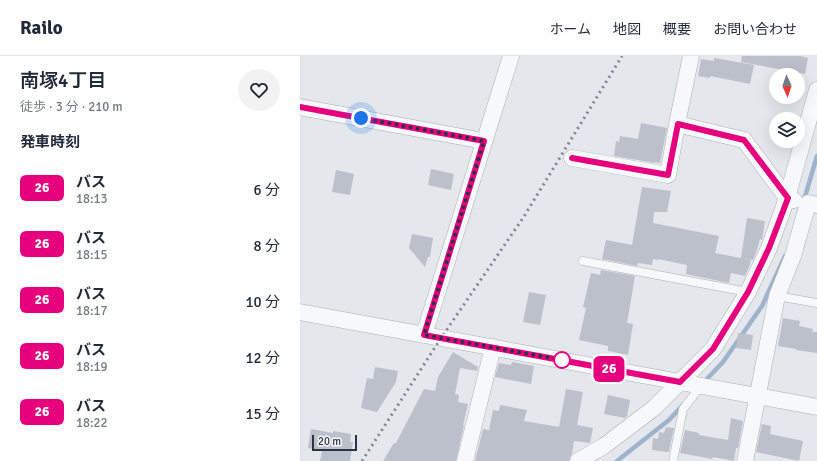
<!DOCTYPE html>
<html lang="ja">
<head>
<meta charset="utf-8">
<style>
  :root { --surface:#fff; --page:#f2f2f3; --text:#1f2937; --muted:#747a83; --line:#e0e1e3 }
  body { margin:0; font-family:Signika,"Noto Sans JP",sans-serif; background:var(--page); color:var(--text); height:100vh; display:flex; flex-direction:column; font-size:15px; white-space:nowrap }
  * { box-sizing:border-box; margin:0 }
  p { font-size:13px; color:var(--muted) }
  .icon { flex:none; width:22px; height:22px; fill:none; stroke:currentColor; stroke-width:2; stroke-linecap:round; stroke-linejoin:round }
  .map { position:relative; flex:1; overflow:hidden }
  .details { display:flex; flex-direction:column; background:var(--surface); width:300px }
  .details>* { flex:none }
  .badge { padding:0 8px; border-radius:6px; font-size:14px; line-height:26px }
  .needle { width:26px; rotate:177deg }
  .tools { position:absolute; left:469px; top:12px; display:grid; gap:8px }
  .tools a { display:grid; place-items:center; width:36px; height:36px; border-radius:50%; background:var(--surface); box-shadow:0 4px 16px #0002; font-size:20px }
  .scale { position:absolute; left:12px; bottom:10px; width:45px; box-sizing:border-box; padding-left:4px; border:2px solid #2b3445; border-top:0; font-size:11px; line-height:14px; white-space:nowrap; color:#2b3445; -webkit-text-stroke:3px #f4f6f9; paint-order:stroke }
  .you { position:absolute; width:20px; height:20px; margin:-10px; border:3px solid #fff; border-radius:50%; background:#1a73e8; box-shadow:0 0 0 6px #1a73e833 }
  .map>.badge { position:absolute; translate:-50% -50%; box-shadow:0 0 0 2px #fff }
  h2 { padding:0 20px; font-size:15px; line-height:36px }
  .round { display:grid; place-items:center; flex:none; width:42px; height:42px; border-radius:21px; background:var(--page) }
  .head { display:flex; align-items:center; justify-content:space-between; height:68px; padding:0 20px }
  h1 { font-size:19px; font-weight:600; line-height:30px }
  ul { padding:0; list-style:none }
  li { display:flex; align-items:center; gap:12px; height:56px; padding:0 20px }
  li div { flex:1 }
  li b { display:block; font-size:15px }
  li em { font-style:normal }
  li .badge { min-width:44px; font-weight:700; text-align:center }
  header { display:flex; align-items:center; gap:24px; box-sizing:border-box; height:56px; padding:0 20px; background:var(--surface); border-bottom:1px solid var(--line) }
  header strong { font-size:19px }
  nav { display:flex; gap:22px; margin-inline-start:auto; font-size:14px }
  main { display:flex; flex:1; min-height:0 }
  .map>svg:first-child { display:block }
</style>
</head>
<body>
<header>
<strong>Railo</strong>
<nav><a>ホーム</a><a>地図</a><a>概要</a><a>お問い合わせ</a></nav>
</header>
<main>
<section class="details">
<div class="head"><div><h1>南塚4丁目</h1><p>徒歩 · 3 分 · 210 m</p></div><a class="round"><svg class="icon" aria-label="heart" viewBox="0 0 24 24"><path d="M12 20l-8-8c-3-5 5-10 8-4 3-6 11-1 8 4z"/></svg></a></div>
<h2>発車時刻</h2>
<ul>
<li><span class="badge" style="background:#e6007e;color:#fff">26</span><div><b>バス</b><p>18:13</p></div><em>6 分</em></li>
<li><span class="badge" style="background:#e6007e;color:#fff">26</span><div><b>バス</b><p>18:15</p></div><em>8 分</em></li>
<li><span class="badge" style="background:#e6007e;color:#fff">26</span><div><b>バス</b><p>18:17</p></div><em>10 分</em></li>
<li><span class="badge" style="background:#e6007e;color:#fff">26</span><div><b>バス</b><p>18:19</p></div><em>12 分</em></li>
<li><span class="badge" style="background:#e6007e;color:#fff">26</span><div><b>バス</b><p>18:22</p></div><em>15 分</em></li>
</ul>
</section>
<div class="map">
<svg width="517" height="405" viewBox="0 0 517 405">
  <rect width="100%" height="100%" fill="#e4e7ec"/>
  <g fill="none" stroke-linecap="round" stroke-linejoin="round">
    <path stroke="#9fb4cc" stroke-width="4.5" d="M504,144L517,100
      M404,326L423,306L462,250L485,200
      M317,405L369,364L383,349"/>
  </g>
  <path fill="#bbc0ca" d="M442,0H500L508,2L505,18L441,6Z
    M414,2L454,9L450,28L410,20V22L398,20L401,3L414,5Z
    M341,67L367,72L360,107L355,106V107L314,100L316,85L319,86L320,80L338,83Z
    M131,113L154,118L151,134L128,129Z
    M36,114L54,118L50,139L32,136Z
    M342,131L371,135L367,156H354L353,167L419,180L415,197L451,204L449,211L445,220L431,217L429,227L386,218L387,209L358,203V204L353,203L352,209L338,207L337,210L302,203L306,184L332,189Z
    M447,162L465,165L462,184L460,183L457,194L453,204L441,202Z
    M112,178L133,182L130,201H128L125,211L109,192Z
    M301,214L335,220L327,267L333,268L328,299L308,295V290L279,284L286,252L283,251L291,217L300,219Z
    M229,236L246,239L240,269L223,266Z
    M483,262L500,265L499,270L513,273L512,276H517V297L496,294V293L478,290Z
    M438,277L453,279L451,294L436,292Z
    M153,296L178,311L177,315L160,312L155,338L159,339L158,346L168,348L163,369H164L156,405H83L94,387H96L124,333L135,335L138,321Z
    M212,306L234,310L231,328L195,321L199,307L211,309Z
    M75,311L98,315L96,326L77,356L61,352L67,322L73,323Z
    M266,333L283,336L277,369L293,372L290,387L274,385L272,398L270,401L269,405H175L183,373L189,374L193,354L199,355L200,349L227,354L224,365L259,371Z
    M308,339L330,344L327,360L325,362L304,358Z
    M431,362L443,365L438,392H436L434,405L413,401L412,403L380,397L385,374L399,377V379L428,384Z
    M462,368L471,370L470,378L503,385L499,405L456,396Z
    M366,371L374,372L369,395L368,396L352,394L353,382L358,383L359,376L364,377Z
    M11,373L33,377V375L51,378L50,386H53L50,405H20L22,395L8,392Z"/>
  <g fill="none" stroke-linecap="round" stroke-linejoin="round">
    <defs>
      <path id="service" d="M283,205L448,236
        M477,240L517,247
        M373,405L383,353L401,330"/>
      <path id="minor" d="M391,0L377,68L444,84L487,142L494,144
        M0,51L184,85
        M272,102L368,119L377,68
        M0,256L380,326L517,351
        M124,279L211,0
        M165,405L193,291
        M278,405L304,390L354,352L413,293L448,236L469,192L487,142L517,34
        M445,405L477,240L493,200L508,147L517,149"/>
    </defs>
    <use href="#service" stroke="#a9aeb7" stroke-width="9"/>
    <use href="#minor" stroke="#a9aeb7" stroke-width="17"/>
    <use href="#service" stroke="#f7f8fa" stroke-width="8"/>
    <use href="#minor" stroke="#f7f8fa" stroke-width="16"/>
    <path stroke="#7d8696" stroke-width="3" stroke-dasharray="2 4" stroke-linecap="butt" d="M62,405L141,282L223,162L322,0"/>
  </g>
  <g fill="none" stroke-linecap="round" stroke-linejoin="round">
    <defs>
      <path id="line" d="M0,51L184,85L124,279L380,326L413,293L448,236L469,192L488,142L444,84L378,68L368,119L272,102"/>
    </defs>
    <use href="#line" stroke="#fff" stroke-width="9"/>
    <use href="#line" stroke="#e6007e" stroke-width="6"/>
    <path stroke="#2b3445" stroke-width="4" stroke-dasharray="0 7.2" d="M61,62L184,85L124,279L262,304"/>
  </g>
  <circle fill="#fff" stroke="#e6007e" stroke-width="2" cx="262" cy="304" r="8"/>
</svg>
<div class="tools">
<a><svg class="needle" viewBox="-14 -14 28 28"><path d="M0-13l5 13h-10z" fill="#e53935"/><path d="M0 13l5-13h-10z" fill="#747a83"/></svg></a>
<a><svg class="icon" aria-label="layers" viewBox="0 0 24 24"><path d="M12 4l9 5-9 5-9-5zM3 14l9 5 9-5"/></svg></a>
</div>
<div class="scale">20 m</div>
<div class="you" style="left:61px;top:62px"></div>
<b class="badge" style="left:309px;top:313px;background:#e6007e;color:#fff">26</b>
</div>
</main>
</body>
</html>
